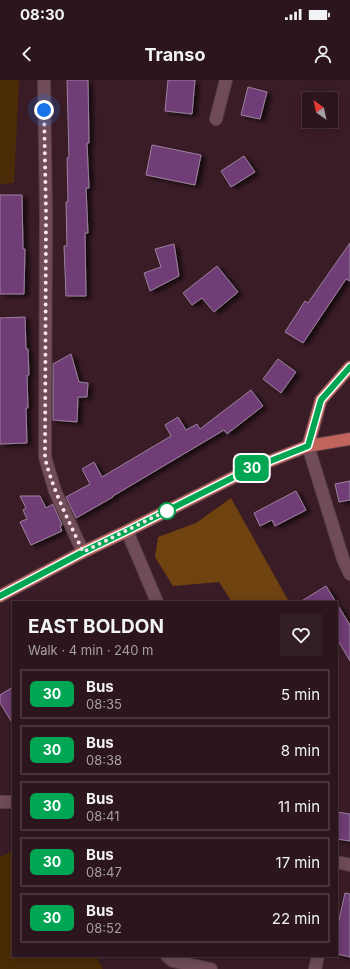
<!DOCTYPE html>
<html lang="en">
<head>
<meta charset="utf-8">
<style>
  :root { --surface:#2c151d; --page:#341e26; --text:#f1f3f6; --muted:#a69fa4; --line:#48343b }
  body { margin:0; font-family:Inter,sans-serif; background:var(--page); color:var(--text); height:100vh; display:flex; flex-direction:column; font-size:15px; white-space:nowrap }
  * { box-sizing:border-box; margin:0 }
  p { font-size:13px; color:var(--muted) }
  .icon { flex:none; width:22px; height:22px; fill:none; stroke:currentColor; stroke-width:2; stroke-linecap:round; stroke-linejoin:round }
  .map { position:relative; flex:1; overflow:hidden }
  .side { position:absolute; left:12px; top:521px; width:326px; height:356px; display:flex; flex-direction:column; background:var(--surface); border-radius:0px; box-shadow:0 2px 10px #0003,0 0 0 1px var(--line) }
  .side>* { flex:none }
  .badge { padding:0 8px; border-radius:6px; font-size:14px; line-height:26px }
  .needle { width:26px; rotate:327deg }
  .controls { position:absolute; left:302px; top:12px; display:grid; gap:8px }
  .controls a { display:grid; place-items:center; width:36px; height:36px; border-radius:0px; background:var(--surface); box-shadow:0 2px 10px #0003,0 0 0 1px var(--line); font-size:20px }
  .you { position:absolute; width:20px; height:20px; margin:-10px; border:3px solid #fff; border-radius:50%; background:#1a73e8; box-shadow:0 0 0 6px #1a73e833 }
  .map>.badge { position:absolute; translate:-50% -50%; box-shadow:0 0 0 2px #fff }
  .round { display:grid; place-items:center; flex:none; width:42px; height:42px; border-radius:0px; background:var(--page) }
  .summary { display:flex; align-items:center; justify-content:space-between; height:68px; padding:0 16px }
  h1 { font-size:19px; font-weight:700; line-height:30px }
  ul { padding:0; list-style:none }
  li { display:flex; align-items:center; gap:12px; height:50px; margin:0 8px 6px; padding:0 8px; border:2px solid var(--line); border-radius:0px }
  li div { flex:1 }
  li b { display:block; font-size:15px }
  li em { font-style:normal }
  li .badge { min-width:44px; font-weight:700; text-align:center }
  .status { display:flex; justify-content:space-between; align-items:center; height:28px; padding:0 20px; background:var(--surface); direction:ltr }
  .status svg { height:11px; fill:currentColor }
  header { display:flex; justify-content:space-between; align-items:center; height:52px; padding:0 16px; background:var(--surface); font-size:18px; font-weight:700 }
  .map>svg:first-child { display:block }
</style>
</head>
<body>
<div class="status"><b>08:30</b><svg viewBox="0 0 49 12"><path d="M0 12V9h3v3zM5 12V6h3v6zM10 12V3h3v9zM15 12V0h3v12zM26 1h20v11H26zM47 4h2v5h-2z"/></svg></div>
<header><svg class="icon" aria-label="back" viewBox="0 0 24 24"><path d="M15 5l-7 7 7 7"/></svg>Transo<svg class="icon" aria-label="person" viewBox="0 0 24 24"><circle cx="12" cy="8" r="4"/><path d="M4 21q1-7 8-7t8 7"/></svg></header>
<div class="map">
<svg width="350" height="889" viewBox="0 0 350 889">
  <defs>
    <filter id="shadow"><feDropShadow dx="4.5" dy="2.5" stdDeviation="2" flood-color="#0009"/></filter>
  </defs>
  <rect width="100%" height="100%" fill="#3a1c27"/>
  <path fill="#4b2c06" d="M0,0H19L14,103L0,104Z
    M13,771V876H96L103,889H0V777Z"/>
  <path fill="#6e4310" d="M231,418L289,522H232L219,502L173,506L155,477L158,457L196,443Z"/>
  <path fill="#6f3d76" stroke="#9b829e" filter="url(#shadow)" d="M67,0H88L89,63H87L89,108H86L88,153H85L86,216H66L64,166H67L66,122H68L67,78L69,77Z
    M168,0H195L192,34L165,31Z
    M248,7L267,12L260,39L241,35Z
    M152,65L201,75L195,105L146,95Z
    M244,76L255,92L231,107L221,91Z
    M0,115H22L23,169H25L24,214H0Z
    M350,163V201L346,199L303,263L285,252L305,221L308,223Z
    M174,164L179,196L150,211L144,193L161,187L155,169Z
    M217,186L238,212L214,232L202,218L192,225L183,213Z
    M25,237L26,269H28L29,295H27L28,328H26L27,363L0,364V238Z
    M71,274L79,302L88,303L87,317H78L77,342L53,340V284Z
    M278,279L296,292L281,313L263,299Z
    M251,310L263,326L227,354L224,350L113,416V417L76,438L66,417L90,404L82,389L94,382L102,397L171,356L165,345L178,337L186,350L197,344L200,349Z
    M350,401V420L339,422L335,404Z
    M296,411L306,430L275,446L272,440L260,446L254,433Z
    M20,416H40L46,428L53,424L62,445L60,446L62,451L31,465L20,442L27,439L23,430L26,428Z
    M326,506L336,522H300Z
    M337,524L350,545V581L337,559Z
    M13,607V644L0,623V615Z
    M337,732L350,734V761L337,759Z
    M345,813L350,814V877L337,874V849Z"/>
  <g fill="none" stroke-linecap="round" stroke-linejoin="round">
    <defs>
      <path id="minor" d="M44,0L46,134L45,377L55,411L83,472
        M216,39L226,0
        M308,366L343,479L350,494
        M127,451L157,522
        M0,722H13
        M337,782L350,785
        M167,876L173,881L211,889
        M315,889L318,876"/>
      <path id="major" d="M308,366L321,320L350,287
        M0,516L83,472L127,451L250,389L308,366L350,359"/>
    </defs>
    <use href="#minor" stroke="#543b45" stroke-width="14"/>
    <use href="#major" stroke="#543b45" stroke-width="14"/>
    <use href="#minor" stroke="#6f4c58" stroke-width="12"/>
    <use href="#major" stroke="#c0645c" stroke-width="12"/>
  </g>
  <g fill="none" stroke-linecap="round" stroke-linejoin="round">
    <defs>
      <path id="line" d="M0,516L83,472L127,451L250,389L308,366L321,320L350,287"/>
    </defs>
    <use href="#line" stroke="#fff" stroke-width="9"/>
    <use href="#line" stroke="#00a651" stroke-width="6"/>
    <path stroke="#fae5ec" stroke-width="4" stroke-dasharray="0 7.2" d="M44,30L46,134L45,378C53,411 69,441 83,472L168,430L167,431"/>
  </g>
  <circle fill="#fff" stroke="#00a651" stroke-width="2" cx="167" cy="431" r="8"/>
</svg>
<div class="controls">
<a><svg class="needle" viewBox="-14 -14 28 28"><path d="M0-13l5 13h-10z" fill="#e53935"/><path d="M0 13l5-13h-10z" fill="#a69fa4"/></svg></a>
</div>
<div class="you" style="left:44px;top:30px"></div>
<b class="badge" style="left:252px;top:388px;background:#00a651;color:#fff">30</b>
<section class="side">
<div class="summary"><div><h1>EAST BOLDON</h1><p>Walk · 4 min · 240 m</p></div><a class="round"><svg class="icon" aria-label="heart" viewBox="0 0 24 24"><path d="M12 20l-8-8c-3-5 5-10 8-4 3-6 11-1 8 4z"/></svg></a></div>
<ul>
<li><span class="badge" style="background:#00a651;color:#fff">30</span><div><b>Bus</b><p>08:35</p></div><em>5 min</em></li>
<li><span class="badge" style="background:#00a651;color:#fff">30</span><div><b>Bus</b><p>08:38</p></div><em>8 min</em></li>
<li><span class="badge" style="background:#00a651;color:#fff">30</span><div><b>Bus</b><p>08:41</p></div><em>11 min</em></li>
<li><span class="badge" style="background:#00a651;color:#fff">30</span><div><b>Bus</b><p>08:47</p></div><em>17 min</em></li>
<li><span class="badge" style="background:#00a651;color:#fff">30</span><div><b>Bus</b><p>08:52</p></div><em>22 min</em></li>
</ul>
</section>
</div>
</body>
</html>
